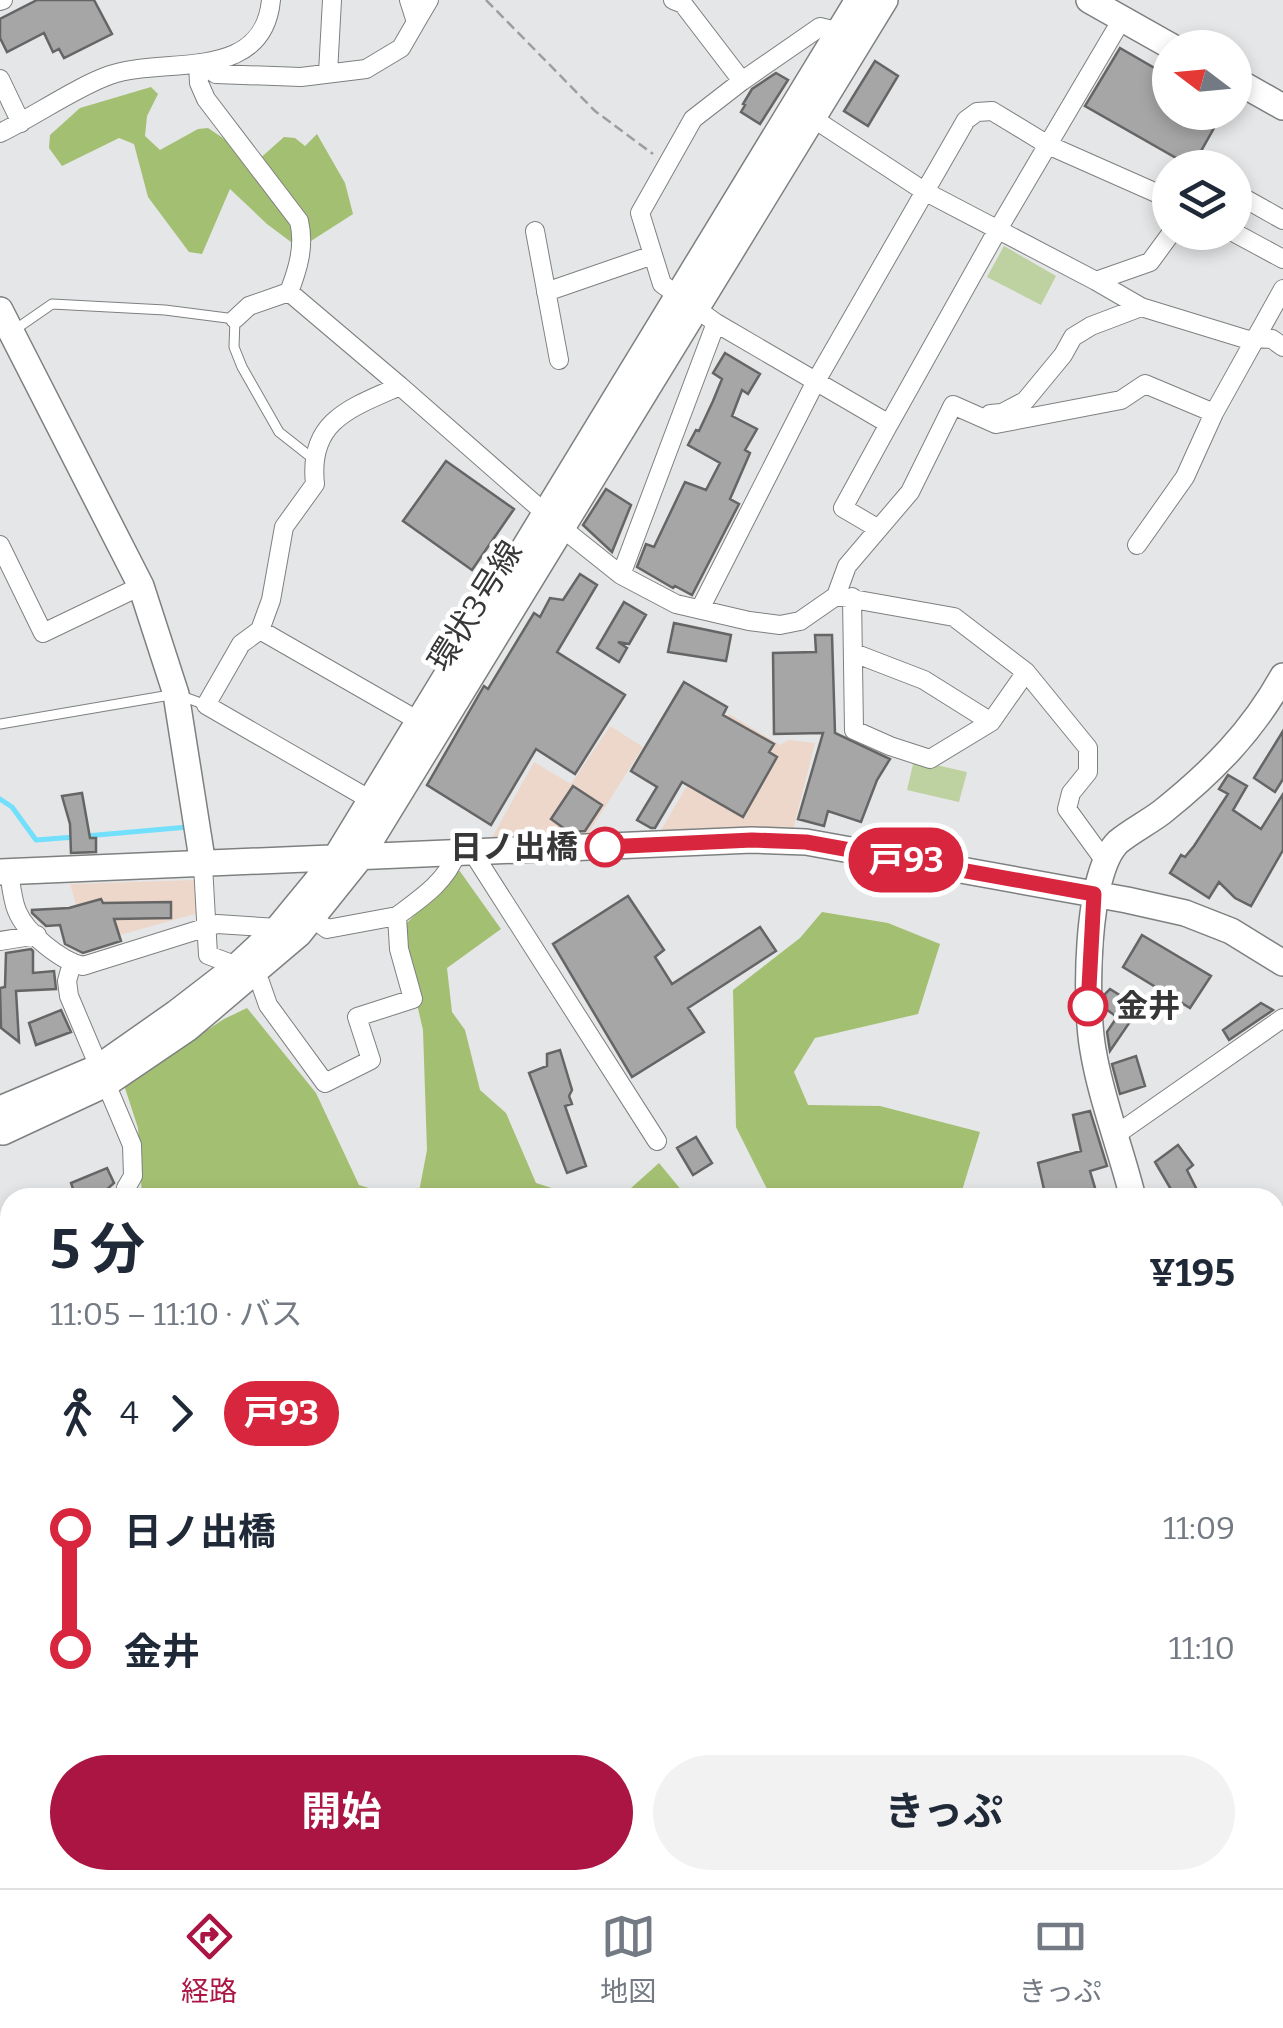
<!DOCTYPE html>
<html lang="ja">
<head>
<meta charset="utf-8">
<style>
  :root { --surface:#fff; --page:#f2f2f3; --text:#1f2937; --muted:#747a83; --line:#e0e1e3; --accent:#aa1544 }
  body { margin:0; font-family:Bitter,"Noto Sans JP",serif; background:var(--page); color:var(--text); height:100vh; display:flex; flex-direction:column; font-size:38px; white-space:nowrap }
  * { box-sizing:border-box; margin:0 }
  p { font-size:32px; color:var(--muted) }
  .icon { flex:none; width:55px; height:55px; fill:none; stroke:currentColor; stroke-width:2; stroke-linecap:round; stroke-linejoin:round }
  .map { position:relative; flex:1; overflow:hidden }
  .sheet { position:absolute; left:0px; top:1188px; width:1285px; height:702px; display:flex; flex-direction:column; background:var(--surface); border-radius:30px 30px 0 0; box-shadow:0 5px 15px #0003 }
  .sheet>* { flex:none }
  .badge { padding:0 20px; border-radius:32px; font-size:35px; line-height:65px }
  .needle { width:65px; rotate:286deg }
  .tools { position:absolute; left:1152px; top:30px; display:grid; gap:20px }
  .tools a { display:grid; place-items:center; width:100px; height:100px; border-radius:50%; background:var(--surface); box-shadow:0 5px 15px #0003; font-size:50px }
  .map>.badge { position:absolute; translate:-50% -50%; box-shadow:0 0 0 5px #fff }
  .legs { display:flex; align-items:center; gap:15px; height:110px; padding:0 50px; font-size:32px }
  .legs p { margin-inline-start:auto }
  .summary { display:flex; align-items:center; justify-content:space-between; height:170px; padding:0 50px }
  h1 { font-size:55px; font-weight:700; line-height:75px }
  .action { display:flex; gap:20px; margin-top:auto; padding:20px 50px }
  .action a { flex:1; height:115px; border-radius:60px; background:var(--accent); color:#fff; font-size:40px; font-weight:700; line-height:115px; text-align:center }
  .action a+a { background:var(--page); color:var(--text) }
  ul { padding:0 50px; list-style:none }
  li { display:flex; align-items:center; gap:35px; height:120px; font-size:38px }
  li i { display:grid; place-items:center; width:15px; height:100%; margin:0 12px; background:currentColor }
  li i::after { content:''; width:25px; height:25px; margin:-12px; border:8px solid; border-radius:50%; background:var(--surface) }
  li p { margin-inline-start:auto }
  li:first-child i { background:linear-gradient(#0000 50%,currentColor 0) }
  li:last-child i { background:linear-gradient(currentColor 50%,#0000 0) }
  .dock { display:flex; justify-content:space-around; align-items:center; height:140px; border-top:2px solid var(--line); background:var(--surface); font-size:28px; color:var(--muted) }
  .dock a { display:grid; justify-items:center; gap:5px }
  .dock .on { color:var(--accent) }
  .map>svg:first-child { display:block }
</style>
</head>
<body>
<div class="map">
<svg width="1283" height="1888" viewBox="0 0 1283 1888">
  <rect width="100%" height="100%" fill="#e5e6e7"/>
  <path fill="#edd7ca" d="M729,714L780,745L789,740L815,743L792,834L657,837Z
    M610,726L643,747L583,842L489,843L534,762L571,784Z
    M195,880L198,913L88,944L70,884Z"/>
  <path fill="#bed1a0" d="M1004,246L1056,276L1041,305L987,277Z
    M914,760L967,772L959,802L907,790Z"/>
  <path fill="#a3bf71" d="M151,87L158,94L147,116L145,136L160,150L198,129L208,128L257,161L284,137L295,138L305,146L317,134L345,183L353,214L311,241L295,245L267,224L230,189L202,254L189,252L148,197L134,144L119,138L62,166L49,148L50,135L80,108Z
    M459,870L501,929L447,968L452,1012L465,1030L480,1090L506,1113L536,1183L580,1197H418L427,1150L423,1030L400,930Z
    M822,912L888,923L940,944L918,1014L815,1038L794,1072L808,1105L880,1106L980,1132L960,1197H771L736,1127L733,990L800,938Z
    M247,1008L316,1093L359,1185L398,1197H142L138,1128L124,1085L224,1019Z
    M659,1163L687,1197H621Z
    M10,1305V1464L0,1461V1310Z
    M10,1601V1880H665L664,1888H0V1612Z"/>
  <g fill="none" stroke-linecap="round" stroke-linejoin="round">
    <path stroke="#72dffc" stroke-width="5" d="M0,799L12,807L36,840L75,837
      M86,836L188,827"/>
  </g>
  <path fill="#a7a6a7" stroke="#656566" stroke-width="2.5" d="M37,0H94L112,34L64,58L59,49L53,52L44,33L7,52L0,38V19Z
    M1120,48L1170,77V112H1223L1192,167L1085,106Z
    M875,61L898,76L868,126L844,111Z
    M776,73L788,80L760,124L741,112L745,105L743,104L752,89Z
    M725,353L760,374L748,394L742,390L732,416L757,429L745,450L750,453L730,499L739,504L692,595L675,586L673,588L637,567L646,544L654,547L685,482L706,490L720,463L688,445L696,430L699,431L713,401L722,379L713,373Z
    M446,461L514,509L472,570L403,521Z
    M606,489L631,505L612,552L583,525Z
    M580,574L597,585L557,652L625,695L575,774L536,749L491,825L427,785L484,686L488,689L534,613L540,617L550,598L563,600Z
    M624,602L646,615L629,644L618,642L627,648L619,662L597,648Z
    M674,623L731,635L726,661L668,652Z
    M815,635H832L835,733L890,759L877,780L861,822L828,811L824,826L798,819L823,733L774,734L773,653L816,652Z
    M684,682L727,707L723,715L774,744L769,752L777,757L743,817L682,782L655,828H651L637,820L657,787L631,771Z
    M1283,731V779L1275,792L1254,778Z
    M1228,775L1247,786L1233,810L1261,829L1283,794V850L1251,906L1235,898L1219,882L1209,898L1170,873L1181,855L1185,857L1194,846L1228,794L1219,789Z
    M573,786L602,805L585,831L569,832L551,819Z
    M82,793L90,838H96V852L71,853L70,824L62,796Z
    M628,896L664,950L655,957L672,984L760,927L776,951L688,1008L704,1032L632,1077L553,944Z
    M101,899L103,903L171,902V918L114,919L121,941L83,953L65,944L60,925L46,926L32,913V910L69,908Z
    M1142,935L1211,976L1190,1008L1123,967Z
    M31,949L33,951V973L54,971L56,989L16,991L19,1042L1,1028L0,988L5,987L6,953Z
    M1110,989L1137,1006L1138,1010L1110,1051L1107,1032L1117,1017L1106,1009L1105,994Z
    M1261,1003L1273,1010L1229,1040L1223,1030Z
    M61,1010L71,1032L36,1045L29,1023Z
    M560,1050L572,1090L569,1096L572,1104L565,1106L586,1166L567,1173L529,1073L547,1066V1054Z
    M1136,1056L1145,1086L1120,1094L1112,1064Z
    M1090,1111L1107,1166L1090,1171L1098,1198H1046L1038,1163L1081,1151L1073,1115Z
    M696,1137L712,1163L693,1175L677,1148Z
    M1178,1145L1193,1165L1187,1170L1201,1198H1176L1155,1162Z
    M107,1168L114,1183L105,1191L108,1198H76L71,1183Z"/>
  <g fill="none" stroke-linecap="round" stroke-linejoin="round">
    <defs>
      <path id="lane" d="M13,331L52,304L165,310L235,319L234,347L242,367L279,432L312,458
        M0,724L176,694L206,705"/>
      <path id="street" d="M673,0L683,4L742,81L820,27L845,33
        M0,1L3,0
        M416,22L429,0
        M200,63L216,74L301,77L366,69L401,48L416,22L409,0
        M198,64L199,83L206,99L299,221C305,246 298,269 289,292
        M328,73L332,0
        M0,79L21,123
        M742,81L693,119L640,213L662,284L716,323L889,424L997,231L1122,19
        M811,117L924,191L1096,281L1150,262L1172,232
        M0,133C33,117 78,86 110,75C165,56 263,84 271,0
        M1235,193L1283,220
        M535,231L559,360
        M1233,232L1283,259
        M1096,281L1141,307
        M546,292L653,255
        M235,319L249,306L289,292L400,386
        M1254,338L1272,339L1283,347
        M990,414L1002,413L1025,401L1063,355L1073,337L1091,326L1141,307L1252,341
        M877,528L843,508L889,424
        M0,545L43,633L141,586
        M1137,545L1185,477L1214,413L1283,289
        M621,575L716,323
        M836,596L954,617L1026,672L1088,748V772L1071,793L1067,809L1107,864
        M852,597L854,730L890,746L930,759L991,722L1026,672
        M700,609L816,381L966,120L977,112L992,111L1048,145L1170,199
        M260,630L417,720
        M854,653L924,680L991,722
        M369,799L206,705L241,644L260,630L271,600L284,527L315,484C308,421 350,408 400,386L562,528L621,575L676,604L749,621L780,625L800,621L836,596L847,566L910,492L953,405L996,424L1121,400L1145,384L1214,413
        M473,853L657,1141
        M203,865L208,955L237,966
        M9,871C11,884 12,899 17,911C26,933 61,961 83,966L217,924L278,928
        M397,916C420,899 446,882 456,854
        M0,941L37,935
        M72,963L67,981L69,996L132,1145L133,1176L126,1188
        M253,976L260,982L268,1005L325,1083L371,1060L357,1017L413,999L399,949L397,916L327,929L312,918
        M1117,1134L1283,1018
        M1275,1602L1283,1589
        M711,1880L763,1888
        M1105,1880L1106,1888
        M977,1888L1007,1880"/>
      <path id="secondary" d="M1089,0L1174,48
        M1235,80L1283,107
        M0,310L141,586L176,694L203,865
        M0,872L752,840L806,842L1127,900L1185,913L1231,931L1283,963
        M0,1109L99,1067L176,1013L237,966L278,928L334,860L858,0
        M3,1132L106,1084L187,1029L299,934L360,858L885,0
        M1133,1198C1121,1149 1101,1099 1093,1050C1085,1006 1085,874 1118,842C1131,831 1149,822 1162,812C1212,772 1252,732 1283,676
        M1275,1841L1283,1867"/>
    </defs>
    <use href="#lane" stroke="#7e8080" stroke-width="11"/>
    <use href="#street" stroke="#7e8080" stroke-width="20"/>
    <use href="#secondary" stroke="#7e8080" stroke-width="28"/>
    <path stroke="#9e9e9f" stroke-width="2.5" stroke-dasharray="10 5" stroke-linecap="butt" d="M486,0L595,111L653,154
      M1275,1360L1283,1355"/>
    <use href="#lane" stroke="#fff" stroke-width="9"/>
    <use href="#street" stroke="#fff" stroke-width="18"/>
    <use href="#secondary" stroke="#fff" stroke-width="25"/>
  </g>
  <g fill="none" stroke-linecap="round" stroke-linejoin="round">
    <defs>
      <path id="line-1" d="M605,847L752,840L806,842L1094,894L1088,1006"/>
    </defs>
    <use href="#line-1" stroke="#fff" stroke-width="22"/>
    <use href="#line-1" stroke="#d7263d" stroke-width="15"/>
  </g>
  <g fill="#fff" stroke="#d7263d" stroke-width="5">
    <circle cx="605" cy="847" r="18"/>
    <circle cx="1088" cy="1006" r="18"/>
  </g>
  <g text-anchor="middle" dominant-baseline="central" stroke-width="9" stroke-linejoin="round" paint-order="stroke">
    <g font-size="32" fill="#373737" stroke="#fff">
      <text transform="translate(475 606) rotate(-58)">環状3号線</text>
    </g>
    <g font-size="32" font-weight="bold" fill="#373737" stroke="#fff" text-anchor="end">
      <text x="578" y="847">日ノ出橋</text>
      <text x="1116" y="1006" text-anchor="start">金井</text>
    </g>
  </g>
</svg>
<div class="tools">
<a><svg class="needle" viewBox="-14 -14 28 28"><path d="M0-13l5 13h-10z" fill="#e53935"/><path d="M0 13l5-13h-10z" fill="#747a83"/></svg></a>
<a><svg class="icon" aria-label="layers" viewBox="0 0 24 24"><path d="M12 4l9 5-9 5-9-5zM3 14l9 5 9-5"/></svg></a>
</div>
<b class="badge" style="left:906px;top:860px;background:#d7263d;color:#fff">戸93</b>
<section class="sheet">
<div class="summary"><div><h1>5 分</h1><p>11:05 – 11:10 · バス</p></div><b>¥195</b></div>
<div class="legs"><svg class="icon" aria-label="walk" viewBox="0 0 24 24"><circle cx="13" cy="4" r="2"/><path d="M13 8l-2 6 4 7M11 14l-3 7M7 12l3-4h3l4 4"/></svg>4<svg class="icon" aria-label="forward" viewBox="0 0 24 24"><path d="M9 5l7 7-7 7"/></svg><b class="badge" style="background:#d7263d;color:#fff">戸93</b></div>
<ul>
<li><i style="color:#d7263d"></i><b>日ノ出橋</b><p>11:09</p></li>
<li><i style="color:#d7263d"></i><b>金井</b><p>11:10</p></li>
</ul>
<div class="action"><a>開始</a><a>きっぷ</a></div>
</section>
</div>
<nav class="dock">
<a class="on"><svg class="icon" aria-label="directions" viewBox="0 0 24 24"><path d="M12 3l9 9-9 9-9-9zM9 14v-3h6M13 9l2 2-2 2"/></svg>経路</a>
<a><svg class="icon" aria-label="map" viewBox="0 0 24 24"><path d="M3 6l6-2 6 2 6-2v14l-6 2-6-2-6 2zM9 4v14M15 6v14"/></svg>地図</a>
<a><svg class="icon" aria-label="tickets" viewBox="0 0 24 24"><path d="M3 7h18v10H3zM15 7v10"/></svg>きっぷ</a>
</nav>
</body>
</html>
